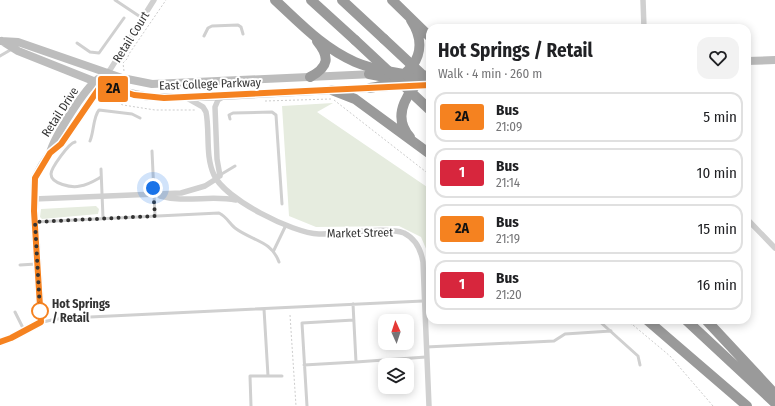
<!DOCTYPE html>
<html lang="en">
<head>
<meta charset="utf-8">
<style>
  :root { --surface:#fff; --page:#f2f2f2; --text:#202124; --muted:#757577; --line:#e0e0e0 }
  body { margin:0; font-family:"Fira Sans Condensed",sans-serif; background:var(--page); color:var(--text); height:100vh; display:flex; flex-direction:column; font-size:15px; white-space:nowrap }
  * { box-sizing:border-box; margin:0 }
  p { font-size:13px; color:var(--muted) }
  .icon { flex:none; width:22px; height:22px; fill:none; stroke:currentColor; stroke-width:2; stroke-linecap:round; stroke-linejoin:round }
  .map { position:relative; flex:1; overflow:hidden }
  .panel { position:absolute; left:426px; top:24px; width:325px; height:300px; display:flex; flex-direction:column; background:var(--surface); border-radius:12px; box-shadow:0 2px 10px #0003 }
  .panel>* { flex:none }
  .badge { padding:0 8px; border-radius:3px; font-size:14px; line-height:26px }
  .needle { width:26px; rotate:357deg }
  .tools { position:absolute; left:378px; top:314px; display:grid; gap:8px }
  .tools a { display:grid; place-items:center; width:36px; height:36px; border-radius:8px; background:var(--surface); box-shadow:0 2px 10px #0003; font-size:20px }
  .you { position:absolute; width:20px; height:20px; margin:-10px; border:3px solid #fff; border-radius:50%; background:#1a73e8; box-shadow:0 0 0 6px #1a73e833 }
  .map>.badge { position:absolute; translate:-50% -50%; box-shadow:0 0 0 2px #fff }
  .round { display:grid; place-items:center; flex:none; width:42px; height:42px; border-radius:12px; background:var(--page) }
  .overview { display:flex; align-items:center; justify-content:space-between; height:68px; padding:0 12px }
  h1 { font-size:19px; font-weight:700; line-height:30px }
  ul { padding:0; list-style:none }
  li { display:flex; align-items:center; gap:12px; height:50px; margin:0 8px 6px; padding:0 4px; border:2px solid var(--line); border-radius:12px }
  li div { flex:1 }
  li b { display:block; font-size:15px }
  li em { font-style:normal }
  li .badge { min-width:44px; font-weight:700; text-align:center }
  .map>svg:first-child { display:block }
</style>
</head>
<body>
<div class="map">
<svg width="775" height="406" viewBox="0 0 775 406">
  <rect width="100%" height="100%" fill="#fff"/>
  <path fill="#e6ecdf" d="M333,103L317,112L430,189V258L421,237L399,226L316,227L289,216L282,106Z
    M96,206L99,209L98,214L42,219L40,217L41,209Z"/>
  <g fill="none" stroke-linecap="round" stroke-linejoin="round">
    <path stroke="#cdcdcd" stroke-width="1" stroke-dasharray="2 2" stroke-linecap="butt" d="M124,71L123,63L127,59L129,54L166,0
      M114,98L113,101L123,105L155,110H195
      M334,100L430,175
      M265,101L331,99
      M290,315L296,406
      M627,320L670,356L713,406"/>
    <path stroke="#d0d0d0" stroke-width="3" d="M115,0L142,18
      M204,36L208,28L212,26L238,25L241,27L243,34
      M77,43L90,52L99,53L124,18
      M0,56L12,49
      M230,119L229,115L233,113L272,112L276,115L282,204
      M90,141C94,132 93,117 99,110L132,114L140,118
      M75,142C69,143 51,168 51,174C51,184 72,188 80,186C88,185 94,181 101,177
      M152,151L155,216
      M101,169L103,218
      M220,175L235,166
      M35,222L219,213C227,217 229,223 235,228C252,241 271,240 279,262
      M274,250L286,225
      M20,265L36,264
      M423,270H430
      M353,304L356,362L426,357
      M264,309L268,376
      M15,312L24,330
      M598,320L638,356L640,365
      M43,322L56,319L90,317L423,301
      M426,347L554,341L565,334L611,331
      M304,365L356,362
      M251,406L250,376H282
      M307,406L302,323L354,320"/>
    <path stroke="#d0d0d0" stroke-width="5.5" d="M643,0L644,28
      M108,73L154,0
      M187,98L203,107L206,112C210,132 205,156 214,175C225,199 292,233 319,234C341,235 385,226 404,233C416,239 421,250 423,262L429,406
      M220,176L217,159L215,107L218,100L223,97
      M160,196C185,203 211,195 236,200
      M34,199L181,193L205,186L216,179L220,175
      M747,219L775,248"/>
    <path stroke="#bdbdbd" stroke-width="8" d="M1,41L18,42L122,78L152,84L374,74
      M2,41L18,51L116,90L149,97H205L408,86
      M747,61L775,60
      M50,153C54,137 85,88 98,79
      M0,342L11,338L41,322L34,211L35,178L42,165L50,153L61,144L102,84L108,73"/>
    <path stroke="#9a9a9a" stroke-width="10" d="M275,0C300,23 323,48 355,62C376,71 406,74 430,78
      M311,0L355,40
      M342,0L384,39
      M392,0L430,37
      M369,74L422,84
      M310,77C329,67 330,57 317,41
      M370,88C406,83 434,55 411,20
      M332,90L355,99L430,154
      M410,137C390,115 409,88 428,75
      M647,320L747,406
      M686,320L775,403
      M706,320L775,394"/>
    <path stroke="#9a9a9a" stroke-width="10" d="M384,39L430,82
      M355,40L430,110"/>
  </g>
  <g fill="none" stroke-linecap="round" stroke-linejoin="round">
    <defs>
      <path id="line" d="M0,342L11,338L41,322L34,211L35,178L50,153L61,144L102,84L134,95L164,98L430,85"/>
    </defs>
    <use href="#line" stroke="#fff" stroke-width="9"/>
    <use href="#line" stroke="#f58220" stroke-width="6"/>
    <path stroke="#333" stroke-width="4" stroke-dasharray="0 7.2" d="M40,311L35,222L155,216L153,188"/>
  </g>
  <circle fill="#fff" stroke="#f58220" stroke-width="2" cx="40" cy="311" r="8"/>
  <g text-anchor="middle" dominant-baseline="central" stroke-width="4" stroke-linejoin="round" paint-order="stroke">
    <g font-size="12" fill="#333" stroke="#fff">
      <text transform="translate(131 37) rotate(-58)">Retail Court</text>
      <text transform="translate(210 84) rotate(-2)">East College Parkway</text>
      <text transform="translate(60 112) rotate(-57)">Retail Drive</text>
      <text transform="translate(360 233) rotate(-1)">Market Street</text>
    </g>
    <g font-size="12" font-weight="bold" fill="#333" stroke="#fff" text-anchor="start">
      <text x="52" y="304">Hot Springs<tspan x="52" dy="14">/ Retail</tspan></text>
    </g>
  </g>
</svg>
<div class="tools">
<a><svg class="needle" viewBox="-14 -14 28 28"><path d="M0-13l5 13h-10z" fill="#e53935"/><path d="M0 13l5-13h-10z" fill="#757577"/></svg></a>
<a><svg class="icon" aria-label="layers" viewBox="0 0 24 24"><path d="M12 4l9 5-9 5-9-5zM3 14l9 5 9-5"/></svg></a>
</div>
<div class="you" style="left:153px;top:188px"></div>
<b class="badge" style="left:113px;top:89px;background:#f58220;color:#111">2A</b>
<section class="panel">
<div class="overview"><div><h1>Hot Springs / Retail</h1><p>Walk · 4 min · 260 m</p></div><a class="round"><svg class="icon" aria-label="heart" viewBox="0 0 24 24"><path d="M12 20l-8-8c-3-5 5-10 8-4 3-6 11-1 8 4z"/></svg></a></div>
<ul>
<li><span class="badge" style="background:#f58220;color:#111">2A</span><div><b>Bus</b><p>21:09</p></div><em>5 min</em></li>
<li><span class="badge" style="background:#d7263d;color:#fff">1</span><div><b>Bus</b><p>21:14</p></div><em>10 min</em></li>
<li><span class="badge" style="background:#f58220;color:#111">2A</span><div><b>Bus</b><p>21:19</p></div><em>15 min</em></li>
<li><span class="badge" style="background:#d7263d;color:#fff">1</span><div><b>Bus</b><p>21:20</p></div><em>16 min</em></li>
</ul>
</section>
</div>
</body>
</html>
